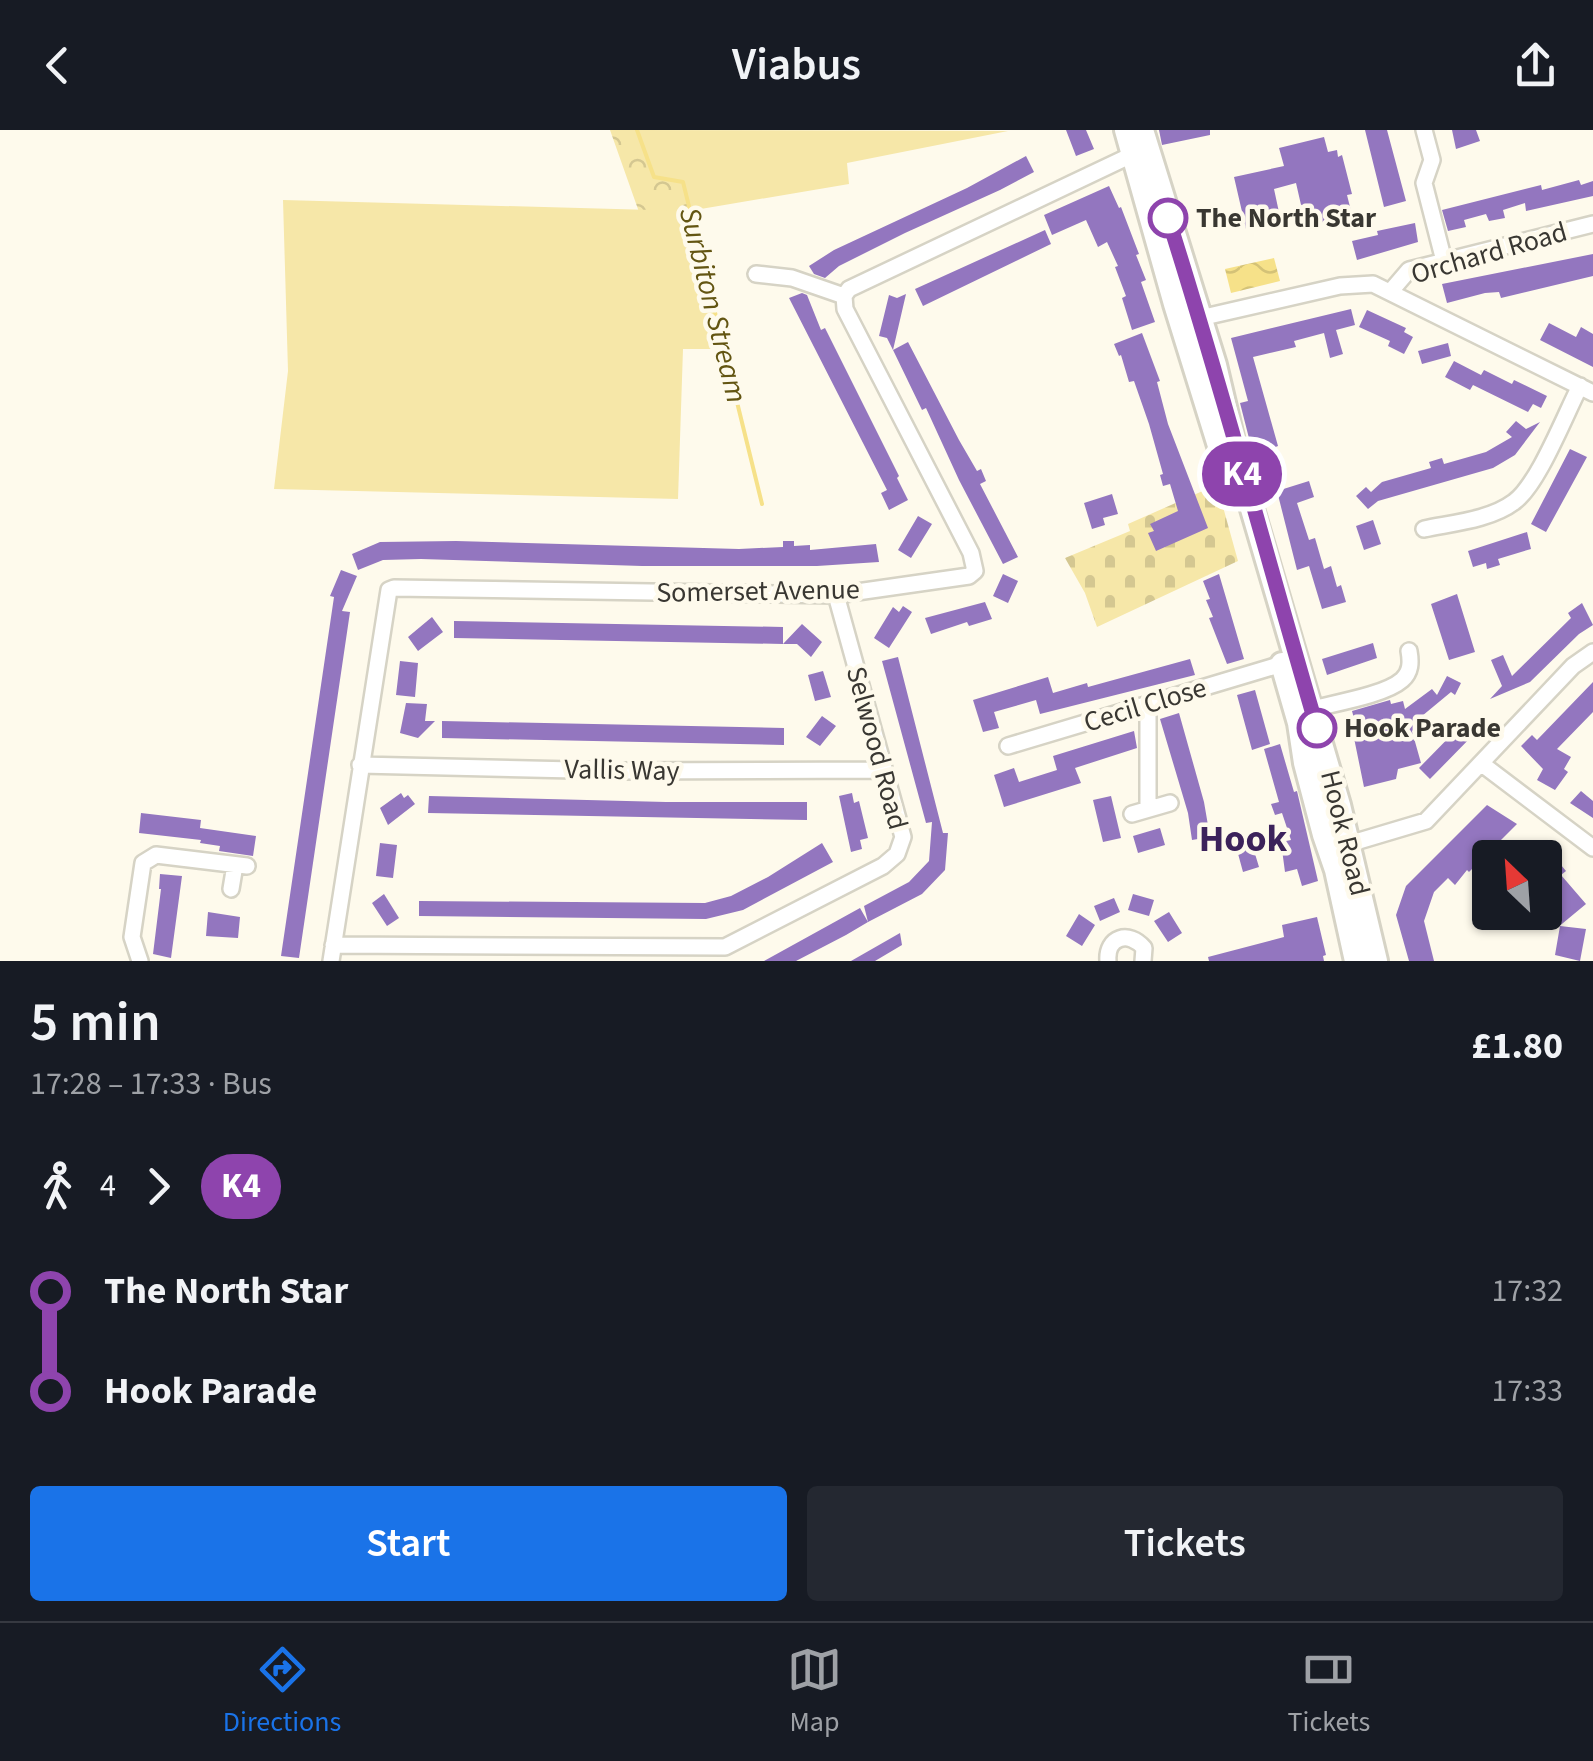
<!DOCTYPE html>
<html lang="en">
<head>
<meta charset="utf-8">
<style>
  :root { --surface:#171b24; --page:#242831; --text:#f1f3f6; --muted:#9ea1a6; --line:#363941; --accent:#1a73e8 }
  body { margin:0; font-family:"Source Sans 3",sans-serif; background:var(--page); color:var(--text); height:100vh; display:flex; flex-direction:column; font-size:38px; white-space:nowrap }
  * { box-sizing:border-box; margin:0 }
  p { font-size:32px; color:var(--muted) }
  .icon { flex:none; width:55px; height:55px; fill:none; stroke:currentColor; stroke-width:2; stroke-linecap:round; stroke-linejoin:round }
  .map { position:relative; height:831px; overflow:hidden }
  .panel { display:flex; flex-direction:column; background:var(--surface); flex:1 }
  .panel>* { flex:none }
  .badge { padding:0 20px; border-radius:32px; font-size:35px; line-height:65px }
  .needle { width:65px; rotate:335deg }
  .fabs { position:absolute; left:1472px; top:710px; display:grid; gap:20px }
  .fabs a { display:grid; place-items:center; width:90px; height:90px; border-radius:10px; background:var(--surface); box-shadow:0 2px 8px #0004; font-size:50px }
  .map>.badge { position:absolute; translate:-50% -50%; box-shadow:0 0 0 5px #fff }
  .legs { display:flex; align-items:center; gap:15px; height:110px; padding:0 30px; font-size:32px }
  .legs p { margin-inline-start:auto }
  .summary { display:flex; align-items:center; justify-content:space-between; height:170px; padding:0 30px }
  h1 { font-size:55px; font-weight:600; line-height:75px }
  .action { display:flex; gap:20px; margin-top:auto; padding:20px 30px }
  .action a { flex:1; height:115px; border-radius:10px; background:var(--accent); color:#fff; font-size:40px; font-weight:600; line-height:115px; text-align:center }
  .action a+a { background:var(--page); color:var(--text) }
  ul { padding:0 30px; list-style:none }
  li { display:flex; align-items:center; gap:35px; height:100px; font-size:38px }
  li i { display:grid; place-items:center; width:15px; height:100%; margin:0 12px; background:currentColor }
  li i::after { content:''; width:25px; height:25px; margin:-12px; border:8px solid; border-radius:50%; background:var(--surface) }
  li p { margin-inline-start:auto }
  li:first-child i { background:linear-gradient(#0000 50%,currentColor 0) }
  li:last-child i { background:linear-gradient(currentColor 50%,#0000 0) }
  header { display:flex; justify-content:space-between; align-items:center; height:130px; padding:0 30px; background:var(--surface); font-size:45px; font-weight:600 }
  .tab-bar { display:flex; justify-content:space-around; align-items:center; height:140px; border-top:2px solid var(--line); background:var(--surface); font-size:28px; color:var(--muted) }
  .tab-bar a { display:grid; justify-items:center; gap:5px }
  .tab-bar .current { color:var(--accent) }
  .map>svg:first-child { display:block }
</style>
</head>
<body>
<header><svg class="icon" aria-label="back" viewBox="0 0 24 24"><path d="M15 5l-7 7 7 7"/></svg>Viabus<svg class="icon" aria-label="share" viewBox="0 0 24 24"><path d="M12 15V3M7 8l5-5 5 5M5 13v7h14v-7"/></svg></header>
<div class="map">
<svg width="1593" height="831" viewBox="0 0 1593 831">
  <defs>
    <pattern id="forest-crowns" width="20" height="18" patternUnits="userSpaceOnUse" patternTransform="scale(2.5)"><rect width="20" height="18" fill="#f6e7a8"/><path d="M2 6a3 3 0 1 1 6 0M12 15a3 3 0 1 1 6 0" fill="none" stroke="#d4c791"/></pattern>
    <pattern id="cemetery-stones" width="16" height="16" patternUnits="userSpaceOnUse" patternTransform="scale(2.5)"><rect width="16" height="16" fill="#f6e7a8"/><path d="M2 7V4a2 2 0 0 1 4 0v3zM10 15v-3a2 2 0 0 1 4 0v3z" fill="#d4c791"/></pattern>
    <pattern id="water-waves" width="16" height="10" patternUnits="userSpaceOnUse" patternTransform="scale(2.5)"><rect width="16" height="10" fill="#f6e189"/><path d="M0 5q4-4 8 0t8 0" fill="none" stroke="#d4c277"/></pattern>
  </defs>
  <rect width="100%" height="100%" fill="#fefaec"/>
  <path fill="url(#forest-crowns)" d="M610,0H637L654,47L683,51L689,81L639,82Z"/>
  <path fill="url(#cemetery-stones)" d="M1214,356L1220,366L1238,431L1097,497L1085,463L1065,428L1130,401L1128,394Z"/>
  <path fill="#f6e7a8" d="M637,0L1008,1L847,33L849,54L689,81L723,219H683L678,369L274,359L288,241L283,70L688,81L683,51L654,48Z"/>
  <path fill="url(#water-waves)" d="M1274,128L1280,151L1231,163L1225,139Z"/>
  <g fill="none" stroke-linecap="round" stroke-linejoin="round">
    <path stroke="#f6e189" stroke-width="4" d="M637,0L654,47L683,52L762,374"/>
  </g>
  <path fill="#9376bf" d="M1066,0H1086L1094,19L1076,26Z
    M1159,0H1210V5L1162,15Z
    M1365,0H1387L1406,71L1384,77Z
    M1452,0H1476L1480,11L1456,19Z
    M1324,7L1328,22L1337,20L1338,27L1342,25L1352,64L1347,65L1352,85L1307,101L1296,53L1274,59L1280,87L1269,91L1270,94L1246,99L1234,47L1284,36L1279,18Z
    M1026,26L1034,42L1000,60L905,103L839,136L825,148L814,144L809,136L834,120L967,58Z
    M1579,50L1581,55L1593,51V66L1526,81L1525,73L1503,80L1505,88L1489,91L1486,84L1464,90L1466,97L1448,101L1442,80L1541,55L1542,60Z
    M1109,56L1119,78L1121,77L1134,111L1139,124L1136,125L1146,150L1141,152L1155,192L1132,200L1122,168L1126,166L1115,137L1118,136L1107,112L1098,117L1086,90L1052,105L1044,85Z
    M1415,93L1418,112L1357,130L1352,111L1378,105L1377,101Z
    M1045,100L1051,114L923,176L915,159Z
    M1593,124V146L1501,168L1499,162L1485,163L1447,173L1442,154Z
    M802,163L807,165L821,200L825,198L899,346L897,348L908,370L889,380L881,363L887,360L789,168Z
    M906,164L893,220L887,208L879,206L889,165L897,168Z
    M1351,179L1355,195L1336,200L1343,224L1330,228L1324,203L1294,211L1296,217L1253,227L1278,316L1273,318L1283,352L1262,359L1240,273L1248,271L1231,208Z
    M1367,180L1406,198L1404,202L1413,207L1404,224L1388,216L1390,211L1359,197Z
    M1549,193L1576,207L1581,197L1593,204V237L1540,210Z
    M1142,203L1160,251L1157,252L1168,294L1208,398L1156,421L1148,403L1154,401L1150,394L1178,381L1170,354L1163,356L1160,345L1163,344L1149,294L1134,251L1129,252L1121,225L1119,226L1114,214Z
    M908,212L959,310L977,341L981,339L986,351L980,354L1018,427L1003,434L959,350L926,278L922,280L893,220Z
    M1448,213L1451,226L1422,234L1418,221Z
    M1454,231L1481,245L1484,240L1512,254L1514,250L1547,266L1541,278L1533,274L1528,282L1473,255L1470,260L1445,247Z
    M1516,291L1526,299L1540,292L1515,325L1493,338L1378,371L1368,379L1356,366L1366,357L1371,362L1382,352L1431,338L1429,332L1442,328L1444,334L1486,322L1512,307L1506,302Z
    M1570,319L1587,327L1546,402L1531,394Z
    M1309,351L1314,367L1297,373L1309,410L1315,408L1324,439L1331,436L1337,457L1341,455L1346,472L1322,479L1309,436L1297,440L1277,361Z
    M1112,364L1118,384L1103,388L1105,395L1092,399L1084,373Z
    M918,386L932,394L911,428L898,420Z
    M1373,390L1381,414L1364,420L1356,396Z
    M1527,402L1531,419L1498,429L1500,435L1487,439L1486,433L1473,437L1468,421Z
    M456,411L739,419L783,417V411H794V416L810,415V420L876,414L879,432L817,436H642L421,429L383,430L358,440L352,424L380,412Z
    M341,440L357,446L342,481L350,482L299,828L281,826L334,467L330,466Z
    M1003,444L1018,451L1008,473L993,466Z
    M1219,444L1244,529L1227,534L1209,488L1213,487L1206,470L1210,469L1203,451Z
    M1457,464L1475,522L1449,530L1431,474Z
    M985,472L992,489L969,496L967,492L931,504L925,488Z
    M1582,473L1593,495L1579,504L1530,552L1490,569L1502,556L1491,530L1503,525L1512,546L1571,488L1568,483Z
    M903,476L912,482L889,518L874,508L893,477L899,482Z
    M432,487L443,502L418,521L408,507Z
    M454,491L783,497V514L454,508Z
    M802,494L822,512L811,527L797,514H783Z
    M1373,513L1377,528L1327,545L1322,529Z
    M898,527L943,703H948L945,740L922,764L868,792L864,776L909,752L929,731L932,692L926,693L882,531Z
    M1190,529L1195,545L1040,584L1036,570L994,582L999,598L983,602L973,570L1048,547L1053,563L1087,553L1088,557Z
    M400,531L418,533L415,567L396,565Z
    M823,541L831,567L815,571L808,545Z
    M1447,546L1461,553L1455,565L1451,562L1422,586L1425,590L1412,601L1421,633L1398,639L1396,649L1364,657L1354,608L1359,607L1352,581L1390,570L1391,574L1403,571L1405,579L1432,559L1437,565Z
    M1593,552V582L1557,619L1571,627L1564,639L1568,642L1555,660L1537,650L1543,639L1521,616L1532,605L1537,610Z
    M1255,560L1270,614L1252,620L1237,565Z
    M406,573L427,574L425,591H435L418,608L400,603Z
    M1179,583L1204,672L1210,707L1192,710L1188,683L1160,589Z
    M822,586L836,596L820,616L806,607Z
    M1466,590L1477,601L1430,649L1419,638Z
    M442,591L784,598V615L442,608Z
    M1134,601L1137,618L1075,638L1081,653L1004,677L994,645L1014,638L1019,652L1057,640L1053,626Z
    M1280,614L1294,662L1297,661L1318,751L1302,756L1297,739L1285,742L1281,712L1291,710L1282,683L1275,685L1271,674L1279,672L1264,619Z
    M1581,661L1593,671V688L1570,673Z
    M401,663L404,668L408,665L415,674L388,695L380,678Z
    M852,663L854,673L859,671L868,708L860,710L862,719L851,722L839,666Z
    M429,666L666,672H807V690L428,683Z
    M1111,666L1121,708L1103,712L1093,670Z
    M1487,675L1517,694L1469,742L1467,740L1455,755L1448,748L1434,762L1424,791L1434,831H1409L1396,785L1406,756Z
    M141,683L201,690L200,698L256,706L253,726L219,721L220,716L200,713L201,710L139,703Z
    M1160,698L1165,715L1138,723L1133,706Z
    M1249,704L1259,737L1243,742L1234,709Z
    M380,713L397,715L393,748L376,746Z
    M822,713L833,732L743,780L706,789L419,786V771L705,773L731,766L768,747Z
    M1556,729L1566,741L1561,745L1586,774L1557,798L1522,795L1514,782H1545V738Z
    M160,744L182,746L171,828L153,824L161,759H159Z
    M384,764L399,788L387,796L372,773Z
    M1133,764L1154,770L1149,786L1128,780Z
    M1114,768L1120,782L1100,791L1094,776Z
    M860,778L868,792L846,805L796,831H764Z
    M208,782L240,787L238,808L206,806Z
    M1169,782L1182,803L1168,812L1154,791Z
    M1079,784L1095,795L1082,816L1066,806Z
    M1317,787L1326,825L1323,826L1324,831H1209L1208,827L1284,807L1282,795Z
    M1560,796L1586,799L1580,831L1555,825Z
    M900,803L902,815L875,831H851Z"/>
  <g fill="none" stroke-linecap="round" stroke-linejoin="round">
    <defs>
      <path id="minor" d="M1424,0L1432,30L1424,53L1444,131
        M756,144L792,148L844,166
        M1391,161L1409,140L1593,94
        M1200,188L1340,156L1373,154L1593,263
        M1424,399C1452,393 1490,390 1514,372C1538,355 1565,285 1580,256
        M1312,579C1335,573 1385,565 1402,550C1411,542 1411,532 1409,521
        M1008,616L1282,534
        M1482,634L1593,718
        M360,635L618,641L884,640
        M1148,679V575
        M1132,684L1170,673
        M1342,716L1426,691L1573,536L1593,522
        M231,759L235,735
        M333,815L725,817L883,736L897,724L903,707L836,465
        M140,831L132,807L143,733L156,725L247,736
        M331,831L389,460L394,458L836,465L969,446L975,441L971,423L845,179L844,166L849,159L1138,22
        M1108,831C1106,807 1129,800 1144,818L1143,831"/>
      <path id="highway" d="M1126,0L1175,174L1225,335
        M1142,0L1215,235L1237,328L1339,675L1376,831
        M1282,534L1299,593L1305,633L1324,705L1336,740L1356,831"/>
    </defs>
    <use href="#minor" stroke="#d6d3c5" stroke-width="20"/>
    <use href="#highway" stroke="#d6d3c5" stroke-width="28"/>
    <use href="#minor" stroke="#fff" stroke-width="15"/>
    <use href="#highway" stroke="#fff" stroke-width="22"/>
  </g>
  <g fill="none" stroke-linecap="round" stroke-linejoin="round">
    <defs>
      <path id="line-1" d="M1168,88C1222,257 1267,428 1317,598"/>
    </defs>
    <use href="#line-1" stroke="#fff" stroke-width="22"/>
    <use href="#line-1" stroke="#8e44ad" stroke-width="15"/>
  </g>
  <g fill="#fff" stroke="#8e44ad" stroke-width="5">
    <circle cx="1168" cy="88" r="18"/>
    <circle cx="1317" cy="598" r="18"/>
  </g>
  <g text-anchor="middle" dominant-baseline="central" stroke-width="9" stroke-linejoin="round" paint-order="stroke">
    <g font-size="28" font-weight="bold" fill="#393732" stroke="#fefaec" text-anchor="start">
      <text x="1196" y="88">The North Star</text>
      <text x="1344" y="598">Hook Parade</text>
    </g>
    <g font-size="28" fill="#393732" stroke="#fefaec">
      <text transform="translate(1489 123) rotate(-16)">Orchard Road</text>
      <text transform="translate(758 461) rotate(-1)">Somerset Avenue</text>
      <text transform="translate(1145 575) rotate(-17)">Cecil Close</text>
      <text transform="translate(877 618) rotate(75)">Selwood Road</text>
      <text transform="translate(622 640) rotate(1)">Vallis Way</text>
      <text transform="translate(1345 703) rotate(76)">Hook Road</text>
    </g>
    <g font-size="30" font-style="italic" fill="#635512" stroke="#fefaec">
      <text transform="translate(713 175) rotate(76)">Surbiton Stream</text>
    </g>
    <g font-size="38" font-weight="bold" fill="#3c225b" stroke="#fefaec">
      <text x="1243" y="709">Hook</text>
    </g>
  </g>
</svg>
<div class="fabs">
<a><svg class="needle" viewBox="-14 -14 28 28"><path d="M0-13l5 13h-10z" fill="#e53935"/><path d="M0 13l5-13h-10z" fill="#9ea1a6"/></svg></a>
</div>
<b class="badge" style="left:1242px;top:344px;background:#8e44ad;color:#fff">K4</b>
</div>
<section class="panel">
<div class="summary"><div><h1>5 min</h1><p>17:28 – 17:33 · Bus</p></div><b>£1.80</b></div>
<div class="legs"><svg class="icon" aria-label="walk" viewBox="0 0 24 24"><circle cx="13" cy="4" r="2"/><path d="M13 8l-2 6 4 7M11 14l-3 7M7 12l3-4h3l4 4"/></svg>4<svg class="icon" aria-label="forward" viewBox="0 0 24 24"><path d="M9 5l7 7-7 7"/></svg><b class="badge" style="background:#8e44ad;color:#fff">K4</b></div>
<ul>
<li><i style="color:#8e44ad"></i><b>The North Star</b><p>17:32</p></li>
<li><i style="color:#8e44ad"></i><b>Hook Parade</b><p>17:33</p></li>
</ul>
<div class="action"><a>Start</a><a>Tickets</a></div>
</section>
<nav class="tab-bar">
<a class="current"><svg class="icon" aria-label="directions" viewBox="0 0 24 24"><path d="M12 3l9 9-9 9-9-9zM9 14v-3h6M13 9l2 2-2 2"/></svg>Directions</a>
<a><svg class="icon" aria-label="map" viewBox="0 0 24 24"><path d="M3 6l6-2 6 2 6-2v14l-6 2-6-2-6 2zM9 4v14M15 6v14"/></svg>Map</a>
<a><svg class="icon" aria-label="tickets" viewBox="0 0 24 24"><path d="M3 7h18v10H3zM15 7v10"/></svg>Tickets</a>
</nav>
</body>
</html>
